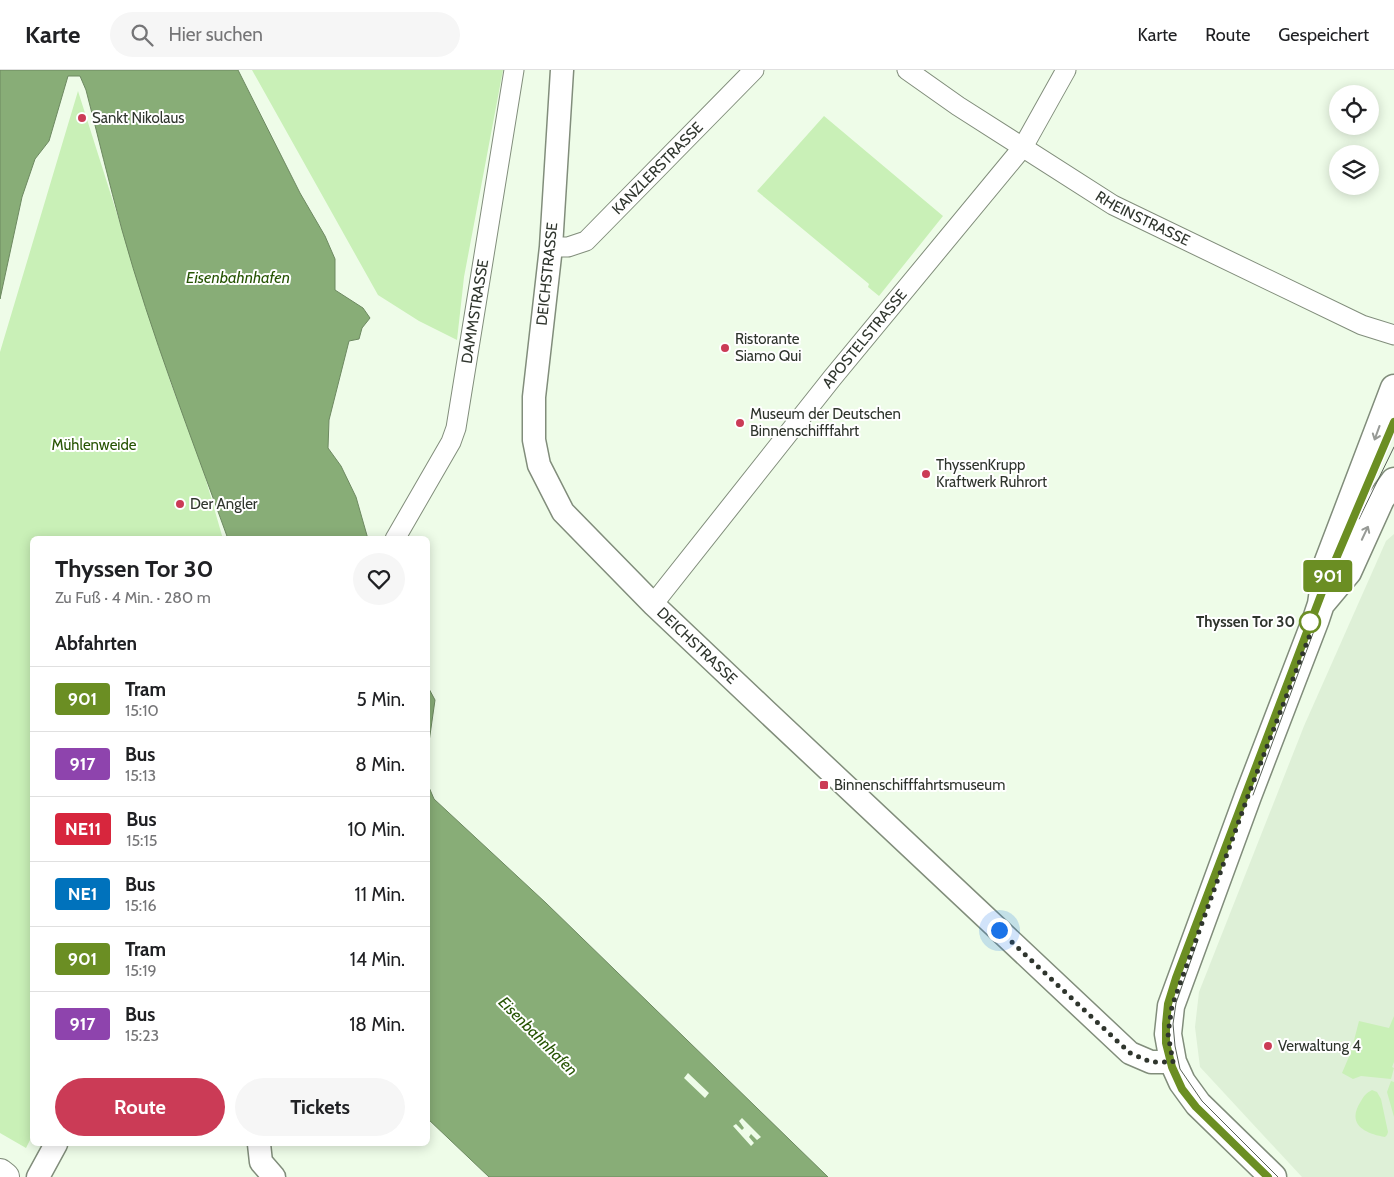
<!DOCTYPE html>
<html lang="de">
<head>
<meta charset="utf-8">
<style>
  :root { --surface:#fff; --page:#f6f6f6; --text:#202124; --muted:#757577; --line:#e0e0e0; --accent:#cb3b56 }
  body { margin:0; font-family:Cabin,sans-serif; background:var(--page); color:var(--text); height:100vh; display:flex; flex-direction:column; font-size:19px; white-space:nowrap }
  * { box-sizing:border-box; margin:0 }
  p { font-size:16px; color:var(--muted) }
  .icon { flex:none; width:28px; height:28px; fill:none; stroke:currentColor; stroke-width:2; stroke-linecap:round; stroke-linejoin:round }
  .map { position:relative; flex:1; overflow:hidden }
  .details { position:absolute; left:30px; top:466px; width:400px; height:610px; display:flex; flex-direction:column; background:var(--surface); border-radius:8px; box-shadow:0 2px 12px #0003 }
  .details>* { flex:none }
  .badge { padding:0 10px; border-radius:4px; font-size:18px; line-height:32px }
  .fabs { position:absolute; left:1329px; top:15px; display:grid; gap:10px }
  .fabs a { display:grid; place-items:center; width:50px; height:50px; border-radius:50%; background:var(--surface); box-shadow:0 2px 12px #0003; font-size:25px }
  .you { position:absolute; width:25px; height:25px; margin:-12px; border:4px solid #fff; border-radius:50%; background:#1a73e8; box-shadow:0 0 0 8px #1a73e833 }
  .map>.badge { position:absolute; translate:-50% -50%; box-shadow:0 0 0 2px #fff }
  h2 { padding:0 25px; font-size:19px; line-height:45px }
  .round { display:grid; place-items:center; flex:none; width:52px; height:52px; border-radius:26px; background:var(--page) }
  .overview { display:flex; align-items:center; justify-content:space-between; height:85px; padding:0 25px }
  h1 { font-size:24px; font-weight:700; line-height:38px }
  .primary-button { display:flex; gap:10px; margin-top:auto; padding:10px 25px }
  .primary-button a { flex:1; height:58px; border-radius:30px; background:var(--accent); color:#fff; font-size:20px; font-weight:700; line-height:58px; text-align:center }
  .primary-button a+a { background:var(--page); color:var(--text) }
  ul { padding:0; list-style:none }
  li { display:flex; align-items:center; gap:15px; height:65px; padding:0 25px; border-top:1px solid var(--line) }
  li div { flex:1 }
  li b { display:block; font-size:19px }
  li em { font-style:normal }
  li .badge { min-width:55px; font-weight:700; text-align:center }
  header { display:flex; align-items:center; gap:30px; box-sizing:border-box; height:70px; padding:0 25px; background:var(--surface); border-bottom:1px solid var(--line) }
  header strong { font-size:24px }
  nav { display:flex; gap:28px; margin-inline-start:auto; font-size:18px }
  .search { width:350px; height:45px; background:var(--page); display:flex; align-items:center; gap:12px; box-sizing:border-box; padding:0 18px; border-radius:28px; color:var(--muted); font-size:19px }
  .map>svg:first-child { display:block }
</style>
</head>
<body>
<header>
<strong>Karte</strong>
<div class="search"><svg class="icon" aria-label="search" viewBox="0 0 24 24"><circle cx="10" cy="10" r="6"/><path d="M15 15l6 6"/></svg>Hier suchen</div>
<nav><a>Karte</a><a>Route</a><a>Gespeichert</a></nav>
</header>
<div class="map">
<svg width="1394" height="1107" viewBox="0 0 1394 1107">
  <rect width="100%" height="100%" fill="#eefce8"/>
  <path fill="#def0d7" d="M1394,464V1107H1302L1200,997L1195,957L1199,922L1304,656L1386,471Z"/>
  <path fill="#c9f0b7" d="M252,0H503L464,207L457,270L419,251L378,225Z
    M78,21L171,314L199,386L223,469H32V1066L26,1078L0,1063V282Z
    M824,46L943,146L879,226L868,217L869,214L757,121Z
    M1394,946V992L1392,997L1394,998L1391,1009L1361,1006L1353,1009L1342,1003L1351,982L1359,951L1389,958Z
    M1391,1011L1394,1012V1047L1387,1022Z
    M1372,1020L1377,1022L1381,1029L1388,1062L1387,1065L1385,1067C1364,1063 1346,1054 1361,1031C1364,1026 1366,1023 1372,1020Z"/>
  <path fill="#88ad77" stroke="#6d8961" d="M0,0H238L300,123L325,166L335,189V220L363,238L370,248L362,258L359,269L349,271L329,350L328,378L341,396L356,427L368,469H228C191,366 151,264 122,160C109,113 98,66 86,20L80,6H68L49,71L35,89L22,127L0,229Z
    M428,617L435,630L428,679Z
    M428,715L434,729L546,833L828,1107H489L428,1049Z"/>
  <path fill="#eefce8" d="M688,1003L709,1023L705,1028L684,1008Z
    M742,1048L761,1067L757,1070L751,1064L749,1067L754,1073L751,1076L733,1056L736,1054L742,1060L744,1058L739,1051Z"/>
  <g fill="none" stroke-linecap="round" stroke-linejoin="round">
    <defs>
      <g id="minor">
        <path id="s1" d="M907,0L958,36L1113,135L1362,255L1394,265"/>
        <path id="s2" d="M551,177H568L586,171L754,0"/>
        <path id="s3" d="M395,469L451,372L456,358L514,0"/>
        <path id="s4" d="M654,533L833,307L1023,77L1066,0"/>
      </g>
      <g id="tertiary">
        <path id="s5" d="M562,0L551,177L534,327V370L539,395L563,442L654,535L766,641L1130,983L1151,992H1173"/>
        <path d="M259,1074L261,1092L274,1107"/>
        <path d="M38,1107L56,1074"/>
      </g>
      <path id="secondary" d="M1322,533L1348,502L1381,429L1394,411
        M1273,1107L1198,1034L1182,1012L1173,992L1168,964L1171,936L1248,726L1316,549L1321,534L1327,494L1394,318"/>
      <path id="primary" d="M0,1103L5,1107"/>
    </defs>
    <use href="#minor" stroke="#818d7b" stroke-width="21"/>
    <use href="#tertiary" stroke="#818d7b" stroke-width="25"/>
    <use href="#secondary" stroke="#818d7b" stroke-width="29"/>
    <use href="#primary" stroke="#818d7b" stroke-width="30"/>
    <use href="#minor" stroke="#fff" stroke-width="19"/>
    <use href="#tertiary" stroke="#fff" stroke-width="22"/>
    <use href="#secondary" stroke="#fff" stroke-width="26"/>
    <use href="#primary" stroke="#fff" stroke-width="28"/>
    <path stroke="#596157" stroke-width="1" d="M1359,449L1394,377
      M1253,725L1315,558
      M1198,870L1176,933L1173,954L1175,976L1180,999L1202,1031L1278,1107
      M1268,1107L1196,1037L1182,1019L1172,997L1166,973V954L1168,934L1176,908L1324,517L1394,352"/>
  </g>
  <defs><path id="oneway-shaft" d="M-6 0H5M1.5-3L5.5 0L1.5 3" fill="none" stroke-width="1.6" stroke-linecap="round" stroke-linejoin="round" transform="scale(1.25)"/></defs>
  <g stroke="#979a96">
    <use href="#oneway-shaft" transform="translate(1377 363) rotate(110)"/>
    <use href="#oneway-shaft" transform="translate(1365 463) rotate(-65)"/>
  </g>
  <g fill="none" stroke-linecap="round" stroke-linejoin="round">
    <defs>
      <path id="line" d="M1268,1107L1196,1037L1182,1019L1172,997L1166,973V954L1168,934L1176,908L1324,517L1394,352"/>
    </defs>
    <use href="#line" stroke="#fff" stroke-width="11"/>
    <use href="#line" stroke="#6b8e23" stroke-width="8"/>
    <path stroke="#2f352d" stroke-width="5" stroke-dasharray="0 9" d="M999,860L1130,983L1151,992H1173L1168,964L1172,936L1248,726L1316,549L1310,552"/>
  </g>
  <g fill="#cb3b56" stroke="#fff" stroke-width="2">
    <circle cx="82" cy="48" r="5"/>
    <circle cx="725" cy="278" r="5"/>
    <circle cx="740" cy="353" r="5"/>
    <circle cx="926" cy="404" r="5"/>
    <circle cx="180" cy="434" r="5"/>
    <rect x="819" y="710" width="10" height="10" rx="2.5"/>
    <circle cx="1268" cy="976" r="5"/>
  </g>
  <circle fill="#fff" stroke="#6b8e23" stroke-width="2.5" cx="1310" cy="552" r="10"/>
  <g text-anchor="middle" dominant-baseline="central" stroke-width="4" stroke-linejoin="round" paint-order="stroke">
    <g font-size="15" fill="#2f352d" stroke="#fff" text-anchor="start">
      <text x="92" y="48">Sankt Nikolaus</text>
      <text x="735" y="269">Ristorante<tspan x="735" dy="17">Siamo Qui</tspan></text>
      <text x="750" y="344">Museum der Deutschen<tspan x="750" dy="17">Binnenschifffahrt</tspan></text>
      <text x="936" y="395">ThyssenKrupp<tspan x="936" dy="17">Kraftwerk Ruhrort</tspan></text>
      <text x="190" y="434">Der Angler</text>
      <text x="834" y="715">Binnenschifffahrtsmuseum</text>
      <text x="1278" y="976">Verwaltung 4</text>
    </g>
    <g font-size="15" fill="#2f352d" stroke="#fff">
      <text stroke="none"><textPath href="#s2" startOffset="138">KANZLERSTRASSE</textPath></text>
      <text stroke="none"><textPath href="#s1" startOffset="279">RHEINSTRASSE</textPath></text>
      <text transform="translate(547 204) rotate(-84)">DEICHSTRASSE</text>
      <text stroke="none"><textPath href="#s3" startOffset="245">DAMMSTRASSE</textPath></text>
      <text stroke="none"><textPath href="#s4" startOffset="338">APOSTELSTRASSE</textPath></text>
      <text stroke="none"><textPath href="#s5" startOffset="639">DEICHSTRASSE</textPath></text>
    </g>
    <g font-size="15" fill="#275403" stroke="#fff">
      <text x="94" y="375">Mühlenweide</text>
    </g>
    <g font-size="15" font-weight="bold" fill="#2f352d" stroke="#fff" text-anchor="end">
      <text x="1295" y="552">Thyssen Tor 30</text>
    </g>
    <g font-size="16" font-style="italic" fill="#275504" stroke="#fff">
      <text x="238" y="207">Eisenbahnhafen</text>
      <text transform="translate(538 966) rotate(45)">Eisenbahnhafen</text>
    </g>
  </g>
</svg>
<div class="fabs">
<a><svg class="icon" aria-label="locate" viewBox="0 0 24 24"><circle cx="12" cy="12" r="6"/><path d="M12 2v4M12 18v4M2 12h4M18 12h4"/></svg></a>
<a><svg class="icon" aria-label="layers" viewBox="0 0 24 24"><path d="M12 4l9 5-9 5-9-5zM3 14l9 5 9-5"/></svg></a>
</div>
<div class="you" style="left:999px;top:860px"></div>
<b class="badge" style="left:1328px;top:506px;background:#6b8e23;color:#fff">901</b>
<section class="details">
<div class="overview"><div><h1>Thyssen Tor 30</h1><p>Zu Fuß · 4 Min. · 280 m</p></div><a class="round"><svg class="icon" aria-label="heart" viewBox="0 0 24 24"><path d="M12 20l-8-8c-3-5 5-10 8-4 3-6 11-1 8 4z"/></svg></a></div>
<h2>Abfahrten</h2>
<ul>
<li><span class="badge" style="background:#6b8e23;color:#fff">901</span><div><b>Tram</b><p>15:10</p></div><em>5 Min.</em></li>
<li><span class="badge" style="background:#8e44ad;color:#fff">917</span><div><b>Bus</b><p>15:13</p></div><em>8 Min.</em></li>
<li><span class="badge" style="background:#d7263d;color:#fff">NE11</span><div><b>Bus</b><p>15:15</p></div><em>10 Min.</em></li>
<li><span class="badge" style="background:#0072bc;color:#fff">NE1</span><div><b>Bus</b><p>15:16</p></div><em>11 Min.</em></li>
<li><span class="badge" style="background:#6b8e23;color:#fff">901</span><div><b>Tram</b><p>15:19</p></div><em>14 Min.</em></li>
<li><span class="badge" style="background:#8e44ad;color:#fff">917</span><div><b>Bus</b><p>15:23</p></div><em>18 Min.</em></li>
</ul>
<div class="primary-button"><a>Route</a><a>Tickets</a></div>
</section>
</div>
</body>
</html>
